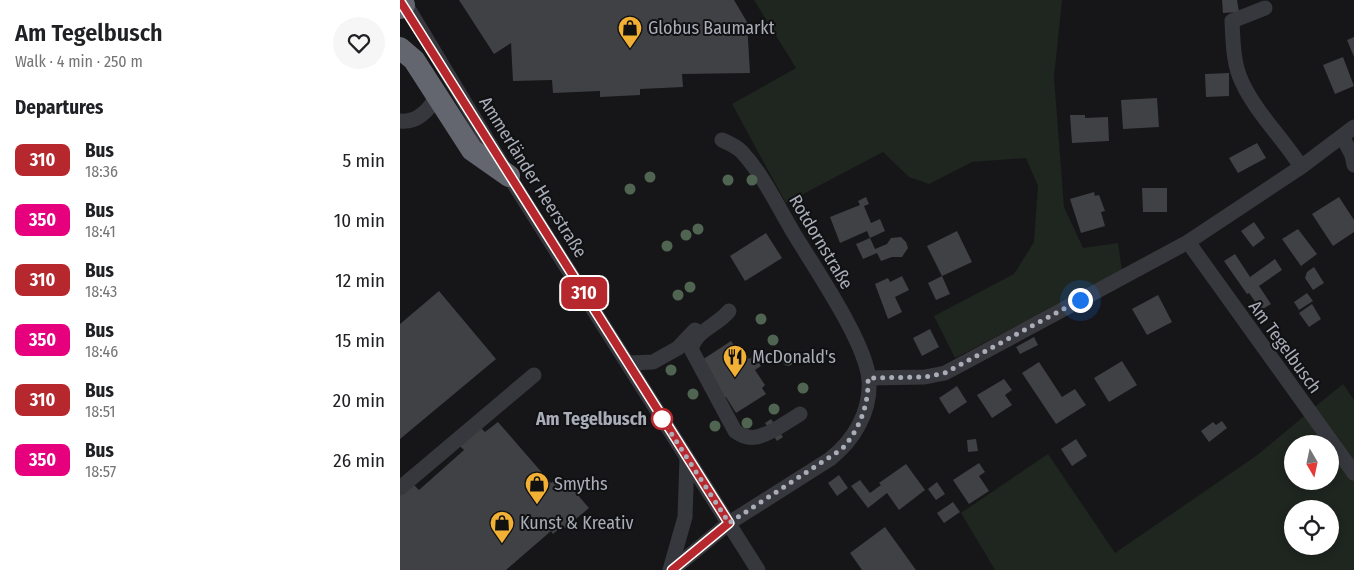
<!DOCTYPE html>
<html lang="en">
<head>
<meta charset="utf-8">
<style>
  :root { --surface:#fff; --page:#f6f6f6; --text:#202124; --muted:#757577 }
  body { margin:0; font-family:"Fira Sans Condensed",sans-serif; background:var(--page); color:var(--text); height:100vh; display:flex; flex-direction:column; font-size:19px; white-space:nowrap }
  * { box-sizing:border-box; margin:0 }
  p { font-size:16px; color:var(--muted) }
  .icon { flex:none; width:28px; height:28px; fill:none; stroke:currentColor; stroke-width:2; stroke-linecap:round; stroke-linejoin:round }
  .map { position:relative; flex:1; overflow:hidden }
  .side { display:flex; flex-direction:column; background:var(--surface); width:400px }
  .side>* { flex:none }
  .badge { padding:0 10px; border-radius:8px; font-size:18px; line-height:32px }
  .needle { width:32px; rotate:171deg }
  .tools { position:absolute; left:884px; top:435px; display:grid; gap:10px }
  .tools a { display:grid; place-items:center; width:55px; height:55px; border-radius:50%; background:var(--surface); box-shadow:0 2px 8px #0003; font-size:25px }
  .you { position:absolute; width:25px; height:25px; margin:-12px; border:4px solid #fff; border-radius:50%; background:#1a73e8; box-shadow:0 0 0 8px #1a73e833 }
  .map>.badge { position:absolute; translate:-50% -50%; box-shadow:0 0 0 2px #fff }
  h2 { padding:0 15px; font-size:19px; line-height:45px }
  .round { display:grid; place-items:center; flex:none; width:52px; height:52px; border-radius:26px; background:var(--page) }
  .head { display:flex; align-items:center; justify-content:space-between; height:85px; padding:0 15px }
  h1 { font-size:24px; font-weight:600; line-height:38px }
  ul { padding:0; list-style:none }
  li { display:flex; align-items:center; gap:15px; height:60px; padding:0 15px }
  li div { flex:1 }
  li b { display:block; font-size:19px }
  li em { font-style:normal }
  li .badge { min-width:55px; font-weight:700; text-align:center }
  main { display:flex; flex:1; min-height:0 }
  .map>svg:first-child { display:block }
</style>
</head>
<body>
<main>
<section class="side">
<div class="head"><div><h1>Am Tegelbusch</h1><p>Walk · 4 min · 250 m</p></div><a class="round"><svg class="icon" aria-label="heart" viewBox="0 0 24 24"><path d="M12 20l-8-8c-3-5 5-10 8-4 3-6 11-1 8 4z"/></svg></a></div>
<h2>Departures</h2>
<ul>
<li><span class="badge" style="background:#b7282e;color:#fff">310</span><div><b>Bus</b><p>18:36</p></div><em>5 min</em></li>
<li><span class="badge" style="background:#e6007e;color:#fff">350</span><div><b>Bus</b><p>18:41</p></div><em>10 min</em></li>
<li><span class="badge" style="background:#b7282e;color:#fff">310</span><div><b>Bus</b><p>18:43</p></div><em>12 min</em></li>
<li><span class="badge" style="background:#e6007e;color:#fff">350</span><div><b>Bus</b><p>18:46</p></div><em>15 min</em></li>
<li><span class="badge" style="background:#b7282e;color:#fff">310</span><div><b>Bus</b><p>18:51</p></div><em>20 min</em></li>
<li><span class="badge" style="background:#e6007e;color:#fff">350</span><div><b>Bus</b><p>18:57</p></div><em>26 min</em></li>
</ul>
</section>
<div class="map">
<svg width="954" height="570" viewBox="0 0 954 570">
  <rect width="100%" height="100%" fill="#161618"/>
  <path fill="#1e261f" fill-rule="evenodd" d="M354,0H662L654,77L664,207L683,248L718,243L722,271L555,358L534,316L614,274L634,242L638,186L626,158L572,162L529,184L509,177L483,152L386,203L332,104L396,68Z
    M943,384L954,400V471L911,410Z
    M909,412L954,473V570H595L561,513L648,454L715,553L856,456ZM892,444H930V481H892ZM892,509H930V546H892Z"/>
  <path fill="#404145" d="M59,0H334L347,22L350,73L282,74L283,87L240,89V95L200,97V91L153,93L152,80L113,81L111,43L94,54Z
    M822,0H837L839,12L823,13Z
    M954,37V57L947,40Z
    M943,57L954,86L935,94L923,65Z
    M829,73V96L806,97L805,74Z
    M757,98L759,127L723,129L721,100Z
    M670,115H685V118L708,117L709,141L672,143Z
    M857,143L866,158L838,173L829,158Z
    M742,188H767V212H743Z
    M694,192L695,196L699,195L705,211L701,212L705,226L681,233L670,199Z
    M466,197L469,204L464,206L471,223L480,219L485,231L470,238L475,249L487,244L491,238L501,237L506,242L508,248L502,257H492L481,261L477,253L463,259L456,244L470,238L467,231L440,243L430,217L460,205L458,201Z
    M939,197L954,220V232L933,246L912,214Z
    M854,222L865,238L853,247L841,231Z
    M898,229L917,254L901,266L882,239Z
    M557,231L572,262L542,276L527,246Z
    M366,233L382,258L345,281L330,256Z
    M835,254L850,277L875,259L882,270L859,286L871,304L861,310L849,293L847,294L824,261Z
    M914,267L924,283L913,290L905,278L907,272Z
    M502,276L509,290L495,297L502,312L488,319L475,284L488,278L490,282Z
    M542,276L550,294L536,300L528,283Z
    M39,291L96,359L0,439V324Z
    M907,293L913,301L899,310L894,302Z
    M758,295L772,322L747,335L732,309Z
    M912,304L921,319L909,327L899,313Z
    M530,329L539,347L522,356L513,338Z
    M634,337L638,345L620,354L616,347Z
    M331,341L342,358L346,355L349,359L355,355L361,366L355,370L365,385L362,388L366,394L336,413L326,397L323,399L299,362Z
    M722,361L737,385L709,402L694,378Z
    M639,362L662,397L675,389L686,405L656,424L622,373Z
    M604,379L612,390L605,395L612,405L592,418L577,395Z
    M557,386L567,402L549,414L539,398Z
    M371,419L383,437L377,441L365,423Z
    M822,421L827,428L809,442L801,431L813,422L816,425Z
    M98,422L151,483L157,478L166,487L169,485L189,508L165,528L163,525L153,534L151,531L106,570H0V494L12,483L19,490L64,450L58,444L79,426L85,432Z
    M576,439L578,451L568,452L567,440Z
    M676,439L687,456L672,466L661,449Z
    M579,463L585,472L579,476L589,491L569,504L553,480Z
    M506,464L525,490L499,510L487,493L468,508L451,486L460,480L470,493L481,485L479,483Z
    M439,475L448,488L437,496L428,483Z
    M537,482L545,494L536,500L528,489Z
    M553,502L560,512L544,523L537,513Z
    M485,527L516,570H462L450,553Z"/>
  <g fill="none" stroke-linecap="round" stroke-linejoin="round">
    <path stroke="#37383d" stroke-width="15" d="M3,0L109,176L358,570
      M865,8L832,21C833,40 833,64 842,82C856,113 883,138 901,167
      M0,121C17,123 29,110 37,96
      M942,136L952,155L954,165
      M788,242L954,473
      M329,311C317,326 296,330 291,349L335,431C348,441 359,438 372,431
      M228,363L253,362L278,348L295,330
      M469,378L525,377L545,373L788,242L901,167L954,127
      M376,429L400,414
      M0,488L134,375
      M270,570L285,517L287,458
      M272,570L329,523L430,459C454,440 471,412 469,380C466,342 414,267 393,232C377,205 363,175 342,152C337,147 329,143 322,140"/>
    <path stroke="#63666e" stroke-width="22" d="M0,8L4,5
      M0,48L14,60L72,150L109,176"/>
  </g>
  <g fill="#506452">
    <circle cx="250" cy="177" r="5.5"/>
    <circle cx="328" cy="180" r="5.5"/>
    <circle cx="352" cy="180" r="5.5"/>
    <circle cx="230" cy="189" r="5.5"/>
    <circle cx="298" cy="229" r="5.5"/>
    <circle cx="286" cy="235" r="5.5"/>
    <circle cx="267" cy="246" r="5.5"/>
    <circle cx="290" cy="287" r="5.5"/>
    <circle cx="278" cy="295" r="5.5"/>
    <circle cx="361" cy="319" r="5.5"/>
    <circle cx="373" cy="340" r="5.5"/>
    <circle cx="388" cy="360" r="5.5"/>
    <circle cx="271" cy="370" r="5.5"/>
    <circle cx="403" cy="388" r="5.5"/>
    <circle cx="293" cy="394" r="5.5"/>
    <circle cx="374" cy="409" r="5.5"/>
    <circle cx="347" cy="423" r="5.5"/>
    <circle cx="315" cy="426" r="5.5"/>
  </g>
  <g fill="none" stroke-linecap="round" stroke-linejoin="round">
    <defs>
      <path id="line" d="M0,1L329,523L272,570"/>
    </defs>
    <use href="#line" stroke="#fff" stroke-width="11"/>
    <use href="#line" stroke="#b7282e" stroke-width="8"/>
    <path stroke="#a8adb8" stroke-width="5" stroke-dasharray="0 9" d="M262,419L329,523L442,449C460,429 469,404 468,378L525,377L545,373L680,300"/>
  </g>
  <defs>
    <symbol id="shop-pin" viewBox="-11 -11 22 30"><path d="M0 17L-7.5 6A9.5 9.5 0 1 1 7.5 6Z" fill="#f2b134" stroke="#111113"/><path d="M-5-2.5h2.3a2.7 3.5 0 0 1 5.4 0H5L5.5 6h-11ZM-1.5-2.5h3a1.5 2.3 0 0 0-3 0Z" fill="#111"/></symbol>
    <symbol id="restaurant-pin" viewBox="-11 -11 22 30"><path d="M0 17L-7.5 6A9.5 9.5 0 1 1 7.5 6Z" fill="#f2b134" stroke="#111113"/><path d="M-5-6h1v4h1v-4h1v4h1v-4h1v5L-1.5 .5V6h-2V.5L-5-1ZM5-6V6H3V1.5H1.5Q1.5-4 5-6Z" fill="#111"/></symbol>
  </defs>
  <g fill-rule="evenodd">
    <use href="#shop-pin" x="216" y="14" width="28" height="38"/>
    <use href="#restaurant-pin" x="321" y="343" width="28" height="38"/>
    <use href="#shop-pin" x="123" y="470" width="28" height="38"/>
    <use href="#shop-pin" x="88" y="509" width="28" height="38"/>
  </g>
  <circle fill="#fff" stroke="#b7282e" stroke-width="2.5" cx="262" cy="419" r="10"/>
  <g text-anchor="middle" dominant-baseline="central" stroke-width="4" stroke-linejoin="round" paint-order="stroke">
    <g font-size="18" fill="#a8adb8" stroke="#111113" text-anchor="start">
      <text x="248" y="28">Globus Baumarkt</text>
      <text x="352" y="357">McDonald's</text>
      <text x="154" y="484">Smyths</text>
      <text x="120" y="523">Kunst &amp; Kreativ</text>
    </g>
    <g font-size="18" fill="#a8adb8" stroke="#111113">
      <text transform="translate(133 177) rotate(58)">Ammerländer Heerstraße</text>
      <text transform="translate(421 242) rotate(59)">Rotdornstraße</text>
      <text transform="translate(885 347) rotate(54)">Am Tegelbusch</text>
    </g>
    <g font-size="18" font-weight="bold" fill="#a8adb8" stroke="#111113" text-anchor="end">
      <text x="247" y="419">Am Tegelbusch</text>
    </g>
  </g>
</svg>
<div class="tools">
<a><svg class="needle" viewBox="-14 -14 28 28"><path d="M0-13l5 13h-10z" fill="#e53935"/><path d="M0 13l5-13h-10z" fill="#757577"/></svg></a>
<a><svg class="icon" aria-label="locate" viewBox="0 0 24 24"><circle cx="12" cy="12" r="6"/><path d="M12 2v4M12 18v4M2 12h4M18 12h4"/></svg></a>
</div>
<div class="you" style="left:680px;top:300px"></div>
<b class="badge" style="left:184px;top:293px;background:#b7282e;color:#fff">310</b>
</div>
</main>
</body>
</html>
